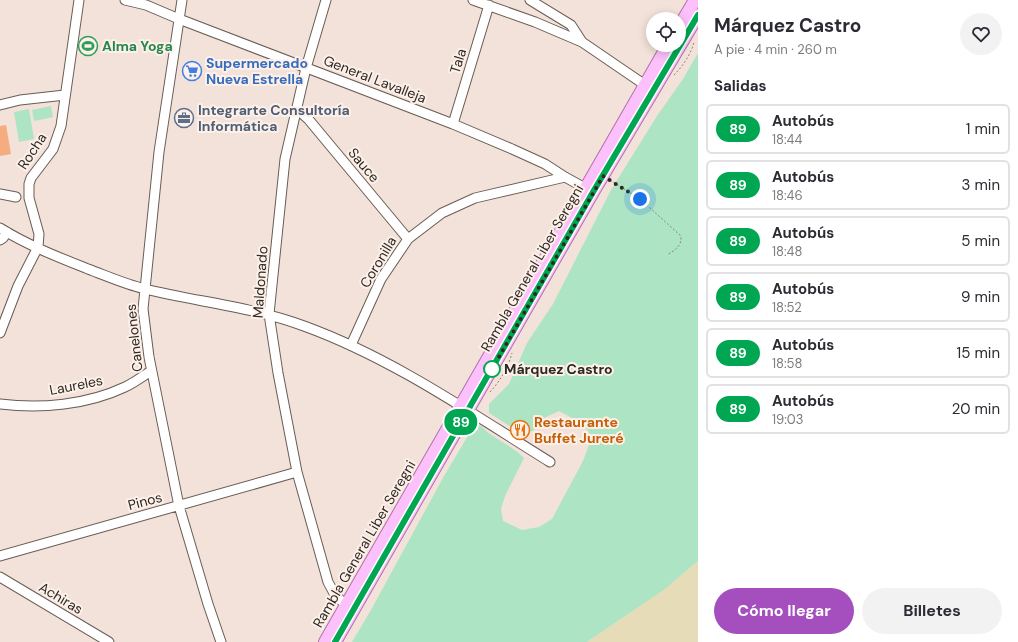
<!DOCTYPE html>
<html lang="es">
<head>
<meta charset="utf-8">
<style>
  :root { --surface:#fff; --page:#f2f2f3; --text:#2b2b33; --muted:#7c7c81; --line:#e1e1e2; --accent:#a44fbd }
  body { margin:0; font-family:"DM Sans",sans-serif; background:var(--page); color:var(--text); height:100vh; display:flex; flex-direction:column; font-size:15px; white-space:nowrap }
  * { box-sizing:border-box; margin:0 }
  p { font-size:13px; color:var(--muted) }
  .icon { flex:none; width:22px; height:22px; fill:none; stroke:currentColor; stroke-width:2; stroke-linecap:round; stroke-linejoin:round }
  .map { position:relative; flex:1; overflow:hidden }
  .sheet { display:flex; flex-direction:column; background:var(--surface); width:320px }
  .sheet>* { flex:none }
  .badge { padding:0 8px; border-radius:13px; font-size:14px; line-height:26px }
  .tools { position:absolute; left:646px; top:12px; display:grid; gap:8px }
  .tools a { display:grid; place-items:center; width:40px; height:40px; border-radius:50%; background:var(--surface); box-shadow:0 2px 10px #0003; font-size:20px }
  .you { position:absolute; width:20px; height:20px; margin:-10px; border:3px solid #fff; border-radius:50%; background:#1a73e8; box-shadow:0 0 0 6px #1a73e833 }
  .map>.badge { position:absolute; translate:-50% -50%; box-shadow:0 0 0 2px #fff }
  h2 { padding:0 16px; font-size:15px; line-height:36px }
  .round { display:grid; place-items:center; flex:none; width:42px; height:42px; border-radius:21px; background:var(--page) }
  .head { display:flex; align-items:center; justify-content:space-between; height:68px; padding:0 16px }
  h1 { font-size:19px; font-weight:700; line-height:30px }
  .primary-button { display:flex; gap:8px; margin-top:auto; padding:8px 16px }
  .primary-button a { flex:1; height:46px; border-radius:24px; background:var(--accent); color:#fff; font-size:16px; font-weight:700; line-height:46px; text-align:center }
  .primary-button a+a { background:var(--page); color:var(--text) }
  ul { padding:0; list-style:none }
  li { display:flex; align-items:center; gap:12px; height:50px; margin:0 8px 6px; padding:0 8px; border:2px solid var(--line); border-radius:6px }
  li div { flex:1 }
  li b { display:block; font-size:15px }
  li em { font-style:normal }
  li .badge { min-width:44px; font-weight:700; text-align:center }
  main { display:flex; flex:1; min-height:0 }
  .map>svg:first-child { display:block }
</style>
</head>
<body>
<main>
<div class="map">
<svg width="698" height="642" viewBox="0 0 698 642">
  <rect width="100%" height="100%" fill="#f2e2d9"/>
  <path fill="#ade4c4" d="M698,53V561L664,590L587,642H352L371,610L444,476L475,424C483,425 484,430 490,434C502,442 514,448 524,458L505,496L501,509L503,521L522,530L539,527L552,519L583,461L592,437L583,424L559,411L546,417L533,431L521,433L489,413V404L509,384L527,343L553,304L611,190L657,116L683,79Z
    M51,106L53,117L34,121L32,110Z
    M29,109L34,139L19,142L14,112Z"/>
  <path fill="#e6dcb7" d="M698,561V642H587L664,590Z"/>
  <path fill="#f5ac7f" d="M6,125L11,154L0,156V126Z"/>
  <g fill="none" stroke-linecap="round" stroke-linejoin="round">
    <defs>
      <path id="minor" d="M125,0L146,5L179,19L453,124L512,149L545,164L565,177L585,188
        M182,0L159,152L143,309L149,357L179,506L208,604L221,642
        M326,0L306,68L285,159L269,314L278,373L297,472L328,582L335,595L346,605
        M473,0L535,22L582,42
        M530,0L571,25L582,42L645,85
        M0,105L20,100L65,95
        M297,109L309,120L408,239
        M453,124L489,5
        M0,194L16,197
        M0,228C27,245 58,257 88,269C107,276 125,284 145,289C198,302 253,307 304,326C392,358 471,413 550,462
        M0,240L3,238L7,232
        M0,333L18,286L38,247L39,234L29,198V184L31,178L53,149L61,126L79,0
        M351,345L381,279L408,239L442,213L475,198L565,177
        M0,404C41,409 87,405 125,387C134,383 143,376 151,371
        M0,556L297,472
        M0,577L109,642"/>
      <path id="major" d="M679,27L695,0
        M325,642L668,45
        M335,642L593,192L698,15"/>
    </defs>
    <use href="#minor" stroke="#695c54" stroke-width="11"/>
    <use href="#major" stroke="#b270ad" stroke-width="14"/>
    <path stroke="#8d837c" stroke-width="1" stroke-dasharray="2 2" stroke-linecap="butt" d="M674,75C683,66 691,54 694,42
      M610,180L640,199L681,236C682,246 675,250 667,255
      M490,392C500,381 508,368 512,353"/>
    <use href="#minor" stroke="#fff" stroke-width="9"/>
    <use href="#major" stroke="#fcc1fa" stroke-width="12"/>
  </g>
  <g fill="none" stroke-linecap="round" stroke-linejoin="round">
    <defs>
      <path id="line" d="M335,642L593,192L698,15"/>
    </defs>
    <use href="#line" stroke="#fff" stroke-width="9"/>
    <use href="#line" stroke="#00a651" stroke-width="6"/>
    <path stroke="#2d2824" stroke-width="4" stroke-dasharray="0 7.2" d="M492,369L603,176L640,199"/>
  </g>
  <defs>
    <symbol id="stadium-ring" viewBox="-11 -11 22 22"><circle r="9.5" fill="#fdf0e9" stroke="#2e9e5b" stroke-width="1.5"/><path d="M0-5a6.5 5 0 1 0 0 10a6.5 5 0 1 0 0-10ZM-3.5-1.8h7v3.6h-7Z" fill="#2e9e5b"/></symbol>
    <symbol id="supermarket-ring" viewBox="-11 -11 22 22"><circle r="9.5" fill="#fdf0e9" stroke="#3f7fe0" stroke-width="1.5"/><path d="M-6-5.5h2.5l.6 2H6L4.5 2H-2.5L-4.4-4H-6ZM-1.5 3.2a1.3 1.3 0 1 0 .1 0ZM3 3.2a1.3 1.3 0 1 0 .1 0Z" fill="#3f7fe0"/></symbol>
    <symbol id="office-ring" viewBox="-11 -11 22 22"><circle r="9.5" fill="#fdf0e9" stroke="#5c6f8a" stroke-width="1.5"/><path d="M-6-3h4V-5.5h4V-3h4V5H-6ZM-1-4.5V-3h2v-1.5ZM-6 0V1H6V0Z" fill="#5c6f8a"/></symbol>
    <symbol id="restaurant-ring" viewBox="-11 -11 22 22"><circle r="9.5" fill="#fdf0e9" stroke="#e8710a" stroke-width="1.5"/><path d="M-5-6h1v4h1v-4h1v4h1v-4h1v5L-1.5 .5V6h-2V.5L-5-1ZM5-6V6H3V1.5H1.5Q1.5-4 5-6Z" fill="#e8710a"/></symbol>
  </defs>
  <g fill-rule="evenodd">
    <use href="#stadium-ring" x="77" y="35" width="22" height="22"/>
    <use href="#supermarket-ring" x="181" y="60" width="22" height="22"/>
    <use href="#office-ring" x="173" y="107" width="22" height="22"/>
    <use href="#restaurant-ring" x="509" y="419" width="22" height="22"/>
  </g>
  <circle fill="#fff" stroke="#00a651" stroke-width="2" cx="492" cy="369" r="8"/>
  <g text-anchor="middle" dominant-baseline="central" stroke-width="4" stroke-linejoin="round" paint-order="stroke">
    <g font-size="14" font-weight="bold" fill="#27864d" stroke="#fdf0e9" text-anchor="start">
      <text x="102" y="46">Alma Yoga</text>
    </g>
    <g font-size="14" fill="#2d2824" stroke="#fdf0e9">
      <text transform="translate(458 61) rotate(-73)">Tala</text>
      <text transform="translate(375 79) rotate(21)">General Lavalleja</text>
      <text transform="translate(32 151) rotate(-57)">Rocha</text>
      <text transform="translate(364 165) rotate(50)">Sauce</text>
      <text transform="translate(378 262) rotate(-59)">Coronilla</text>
      <text transform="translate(532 268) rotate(-60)">Rambla General Liber Seregni</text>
      <text transform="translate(260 282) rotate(-86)">Maldonado</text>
      <text transform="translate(134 338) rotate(-96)">Canelones</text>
      <text transform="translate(76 385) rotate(-11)">Laureles</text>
      <text transform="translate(145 501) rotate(-15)">Pinos</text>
      <text transform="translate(364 544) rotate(-60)">Rambla General Liber Seregni</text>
      <text transform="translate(61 598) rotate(31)">Achiras</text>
    </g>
    <g font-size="14" font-weight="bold" fill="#366cbe" stroke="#fdf0e9" text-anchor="start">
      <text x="206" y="63">Supermercado<tspan x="206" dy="16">Nueva Estrella</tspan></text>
    </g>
    <g font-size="14" font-weight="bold" fill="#4e5e75" stroke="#fdf0e9" text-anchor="start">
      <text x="198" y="110">Integrarte Consultoría<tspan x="198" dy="16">Informática</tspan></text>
    </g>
    <g font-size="14" font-weight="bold" fill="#2d2824" stroke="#fdf0e9" text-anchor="start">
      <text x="504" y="369">Márquez Castro</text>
    </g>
    <g font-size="14" font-weight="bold" fill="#c56008" stroke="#fdf0e9" text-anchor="start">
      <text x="534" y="422">Restaurante<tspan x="534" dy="16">Buffet Jureré</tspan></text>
    </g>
  </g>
</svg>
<div class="tools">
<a><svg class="icon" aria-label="locate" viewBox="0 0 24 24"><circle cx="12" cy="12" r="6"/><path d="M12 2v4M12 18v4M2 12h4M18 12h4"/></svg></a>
</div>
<div class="you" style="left:640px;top:199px"></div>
<b class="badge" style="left:461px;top:422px;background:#00a651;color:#fff">89</b>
</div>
<section class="sheet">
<div class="head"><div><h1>Márquez Castro</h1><p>A pie · 4 min · 260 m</p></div><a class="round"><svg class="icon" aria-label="heart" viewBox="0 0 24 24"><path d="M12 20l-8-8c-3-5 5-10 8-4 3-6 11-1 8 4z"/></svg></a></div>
<h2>Salidas</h2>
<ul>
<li><span class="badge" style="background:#00a651;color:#fff">89</span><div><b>Autobús</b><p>18:44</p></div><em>1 min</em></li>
<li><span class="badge" style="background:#00a651;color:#fff">89</span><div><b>Autobús</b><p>18:46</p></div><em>3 min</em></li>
<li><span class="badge" style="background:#00a651;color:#fff">89</span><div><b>Autobús</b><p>18:48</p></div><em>5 min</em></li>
<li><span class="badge" style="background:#00a651;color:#fff">89</span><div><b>Autobús</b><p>18:52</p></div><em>9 min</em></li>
<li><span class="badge" style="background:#00a651;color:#fff">89</span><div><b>Autobús</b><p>18:58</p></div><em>15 min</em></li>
<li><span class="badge" style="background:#00a651;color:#fff">89</span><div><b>Autobús</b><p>19:03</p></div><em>20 min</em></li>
</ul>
<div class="primary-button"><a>Cómo llegar</a><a>Billetes</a></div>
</section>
</main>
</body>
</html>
